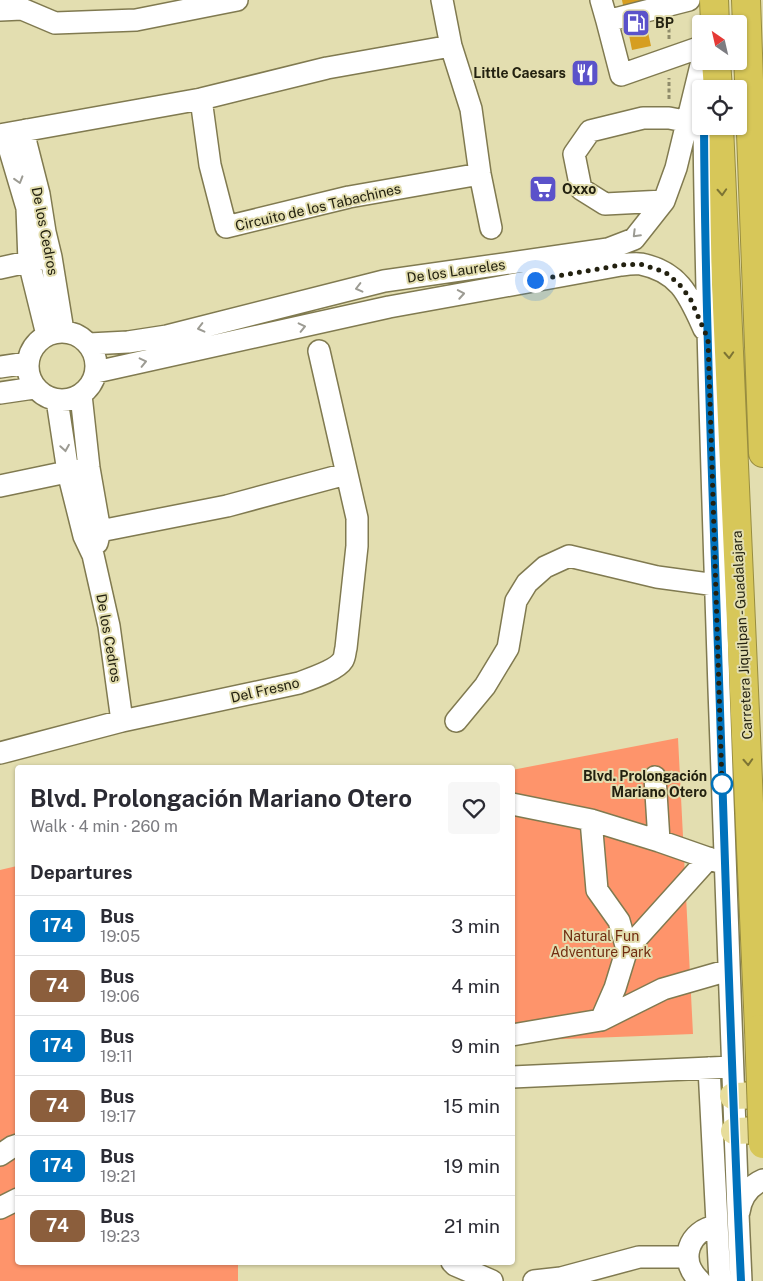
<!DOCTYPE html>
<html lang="en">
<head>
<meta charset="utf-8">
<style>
  :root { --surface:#fff; --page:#f7f7f7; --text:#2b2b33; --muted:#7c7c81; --line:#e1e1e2 }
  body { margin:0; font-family:"Public Sans",sans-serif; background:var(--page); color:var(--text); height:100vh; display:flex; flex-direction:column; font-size:19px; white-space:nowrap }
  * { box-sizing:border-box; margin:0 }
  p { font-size:16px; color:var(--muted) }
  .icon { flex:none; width:28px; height:28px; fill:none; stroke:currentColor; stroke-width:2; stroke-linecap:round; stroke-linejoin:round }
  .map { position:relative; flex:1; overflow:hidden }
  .drawer { position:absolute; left:15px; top:765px; width:500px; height:500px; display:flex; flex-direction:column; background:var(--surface); border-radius:5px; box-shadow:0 1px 4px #0004 }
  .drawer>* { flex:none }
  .badge { padding:0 10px; border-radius:8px; font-size:18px; line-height:32px }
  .needle { width:32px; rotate:326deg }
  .tools { position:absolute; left:692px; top:15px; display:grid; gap:10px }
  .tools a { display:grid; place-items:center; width:55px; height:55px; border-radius:5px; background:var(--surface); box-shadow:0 1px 4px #0004; font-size:25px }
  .you { position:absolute; width:25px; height:25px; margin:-12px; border:4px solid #fff; border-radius:50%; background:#1a73e8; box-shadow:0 0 0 8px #1a73e833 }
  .map>.badge { position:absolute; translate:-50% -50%; box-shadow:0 0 0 2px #fff }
  h2 { padding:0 15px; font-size:19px; line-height:45px }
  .round { display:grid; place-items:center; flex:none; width:52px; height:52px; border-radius:5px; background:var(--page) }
  .overview { display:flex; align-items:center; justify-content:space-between; height:85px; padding:0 15px }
  h1 { font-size:24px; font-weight:700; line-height:38px }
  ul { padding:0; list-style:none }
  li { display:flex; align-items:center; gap:15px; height:60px; padding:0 15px; border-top:1px solid var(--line) }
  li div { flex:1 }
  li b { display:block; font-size:19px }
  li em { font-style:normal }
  li .badge { min-width:55px; font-weight:700; text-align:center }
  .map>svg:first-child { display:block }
</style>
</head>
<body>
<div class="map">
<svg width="763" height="1281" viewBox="0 0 763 1281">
  <rect width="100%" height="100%" fill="#e3deb0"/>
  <path fill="#fe946b" d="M678,738L693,1034L513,1041L512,770Z
    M17,866L18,1262L238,1263V1281H0V870Z"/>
  <path fill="#d69e21" d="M622,0H641L651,46L632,50Z"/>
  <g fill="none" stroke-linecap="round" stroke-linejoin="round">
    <defs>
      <path id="minor" d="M442,0L451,46L471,109L480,174L491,228
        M601,0L607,21L689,0
        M0,10L22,9L55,23L136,20L237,0
        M607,21L621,75L701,47
        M201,99L210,165L226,227L349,197L480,174
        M704,126C706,314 713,502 719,689C726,887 732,1084 741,1281
        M26,130V143L39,194L45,232L51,257L63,331
        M5,134L27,208L29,262L47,335
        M0,135L201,99L327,68L451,46
        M664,201L605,204L581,189L574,154L590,131L643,118H669L700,124
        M0,268L41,259
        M28 366a34 34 0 1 1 68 0a34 34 0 1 1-68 0Z
        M89,344L128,342L167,336L384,281L608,249L634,239L664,201L676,168L702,61
        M0,367L27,363
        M96,372L389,307L621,265C628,264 635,263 641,264C680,272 689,296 704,329
        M0,393L34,388
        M81,395L89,468L100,531L97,543
        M57,400L68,472L84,536L93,555L109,626L122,721
        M0,486L81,469
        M84,536L100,531L227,506L346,474
        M456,721L485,686L508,648L516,601L527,583L545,567L569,556L657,577L716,585
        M0,753L122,721L299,683C310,679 337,670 343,660C345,657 345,651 346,648L357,546V518L319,351
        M655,777L659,841
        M512,804L591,820L659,841L725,864
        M591,820L597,890L619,921L627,949
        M601,1020L615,988L627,949L709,858
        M512,1035L601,1020L663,989L729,970
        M709,1068L720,1281
        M512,1077L732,1067
        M0,1155L12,1147L18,1145
        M0,1208L18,1199
        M739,1212C741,1198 749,1186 763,1180
        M452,1262L455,1265L492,1281
        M534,1281L561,1278L639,1257H688
        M700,1281C678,1261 688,1230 717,1226"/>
      <path id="major" d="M733,1096L763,1095
        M734,1131L763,1130"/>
      <path id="highway" d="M714,0L715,24
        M746,0L763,453
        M716,61L718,89
        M719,126L759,1029"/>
    </defs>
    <use href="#minor" stroke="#807a50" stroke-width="24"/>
    <use href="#major" stroke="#988d3f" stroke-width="29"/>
    <use href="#highway" stroke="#988d3f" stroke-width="30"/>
    <path stroke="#8f8b6a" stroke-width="3" stroke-dasharray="4 2.5" stroke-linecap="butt" d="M669,39V23
      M669,99V78"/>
    <use href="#minor" stroke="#fff" stroke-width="21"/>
    <use href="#major" stroke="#e7dd9b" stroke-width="26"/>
    <use href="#highway" stroke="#d7c759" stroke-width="28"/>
    <defs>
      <path id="highway-bridge" d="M759,1029L763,1144"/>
    </defs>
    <use href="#highway-bridge" stroke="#988d3f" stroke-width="30" stroke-linecap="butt"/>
    <use href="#highway-bridge" stroke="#d7c759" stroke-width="28"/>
  </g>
  <defs><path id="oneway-chevron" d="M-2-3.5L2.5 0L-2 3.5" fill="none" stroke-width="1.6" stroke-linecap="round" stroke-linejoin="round" transform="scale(1.25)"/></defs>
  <g stroke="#9c9b93">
    <use href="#oneway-chevron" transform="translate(19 180) rotate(73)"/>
    <use href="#oneway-chevron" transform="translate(636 234) rotate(135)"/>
    <use href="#oneway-chevron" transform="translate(359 288) rotate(166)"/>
    <use href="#oneway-chevron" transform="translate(461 294) rotate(-10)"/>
    <use href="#oneway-chevron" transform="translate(302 327) rotate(-13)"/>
    <use href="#oneway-chevron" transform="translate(201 328) rotate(166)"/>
    <use href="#oneway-chevron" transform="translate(143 362) rotate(-13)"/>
    <use href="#oneway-chevron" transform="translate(65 448) rotate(81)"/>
  </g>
  <g stroke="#7d7434">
    <use href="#oneway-chevron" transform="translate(722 192) rotate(87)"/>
    <use href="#oneway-chevron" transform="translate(729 355) rotate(87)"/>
    <use href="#oneway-chevron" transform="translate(748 762) rotate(87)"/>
  </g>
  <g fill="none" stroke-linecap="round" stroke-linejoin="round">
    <defs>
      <path id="line" d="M704,126C705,300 712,475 718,649C725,859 731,1070 741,1281"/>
    </defs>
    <use href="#line" stroke="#fff" stroke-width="11"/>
    <use href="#line" stroke="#0072bc" stroke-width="8"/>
    <path stroke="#232110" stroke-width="5" stroke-dasharray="0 9" d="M535,280L621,265L640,264L665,272L679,284L690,298L708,339L722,784"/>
  </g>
  <defs>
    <symbol id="fuel-square" viewBox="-11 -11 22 22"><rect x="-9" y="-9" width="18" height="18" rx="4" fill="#5b52ca" stroke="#e3deb0"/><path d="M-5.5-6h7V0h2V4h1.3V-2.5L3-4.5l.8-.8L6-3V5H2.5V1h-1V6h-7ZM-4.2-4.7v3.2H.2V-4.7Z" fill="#fff"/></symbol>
    <symbol id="restaurant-square" viewBox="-11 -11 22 22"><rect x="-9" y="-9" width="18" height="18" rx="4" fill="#5b52ca" stroke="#e3deb0"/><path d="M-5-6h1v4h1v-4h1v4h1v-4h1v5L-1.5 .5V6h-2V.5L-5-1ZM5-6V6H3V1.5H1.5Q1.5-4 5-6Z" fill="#fff"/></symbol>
    <symbol id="supermarket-square" viewBox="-11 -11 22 22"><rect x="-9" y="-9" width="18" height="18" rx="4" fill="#5b52ca" stroke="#e3deb0"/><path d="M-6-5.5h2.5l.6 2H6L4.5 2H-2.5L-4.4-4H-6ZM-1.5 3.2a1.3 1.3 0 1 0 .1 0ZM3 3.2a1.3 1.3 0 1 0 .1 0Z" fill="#fff"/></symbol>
  </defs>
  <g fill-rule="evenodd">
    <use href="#fuel-square" x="620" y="7" width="32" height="32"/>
    <use href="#restaurant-square" x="569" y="57" width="32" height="32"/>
    <use href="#supermarket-square" x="527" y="173" width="32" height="32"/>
  </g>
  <circle fill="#fff" stroke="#0072bc" stroke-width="2.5" cx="722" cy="784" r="10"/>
  <g text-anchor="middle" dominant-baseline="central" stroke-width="4" stroke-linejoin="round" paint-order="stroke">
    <g font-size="14" font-weight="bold" fill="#232110" stroke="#e3deb0" text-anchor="start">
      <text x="655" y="23">BP</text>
      <text x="566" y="73" text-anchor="end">Little Caesars</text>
      <text x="562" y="189">Oxxo</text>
    </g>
    <g font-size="14" fill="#232110" stroke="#e3deb0">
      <text transform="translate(318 207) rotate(-13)">Circuito de los Tabachines</text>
      <text transform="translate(45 231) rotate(79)">De los Cedros</text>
      <text transform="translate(456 271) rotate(-8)">De los Laureles</text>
      <text transform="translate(742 635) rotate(-93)">Carretera Jiquilpan - Guadalajara</text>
      <text transform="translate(109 638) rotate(80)">De los Cedros</text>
      <text transform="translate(265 690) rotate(-13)">Del Fresno</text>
    </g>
    <g font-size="14" font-weight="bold" fill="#232110" stroke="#e3deb0" text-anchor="end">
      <text x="707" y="776">Blvd. Prolongación<tspan x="707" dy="16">Mariano Otero</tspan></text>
    </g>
    <g font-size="14" fill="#712d10" stroke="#e3deb0">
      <text x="601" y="936">Natural Fun<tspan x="601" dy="16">Adventure Park</tspan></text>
    </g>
  </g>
</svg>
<div class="tools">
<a><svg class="needle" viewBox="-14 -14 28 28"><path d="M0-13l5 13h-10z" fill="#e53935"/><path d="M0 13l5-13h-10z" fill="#7c7c81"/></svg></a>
<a><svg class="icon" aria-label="locate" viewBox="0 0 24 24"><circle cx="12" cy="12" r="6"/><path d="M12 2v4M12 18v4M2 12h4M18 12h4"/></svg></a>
</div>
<div class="you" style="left:535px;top:280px"></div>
<section class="drawer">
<div class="overview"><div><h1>Blvd. Prolongación Mariano Otero</h1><p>Walk · 4 min · 260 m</p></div><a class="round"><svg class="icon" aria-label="heart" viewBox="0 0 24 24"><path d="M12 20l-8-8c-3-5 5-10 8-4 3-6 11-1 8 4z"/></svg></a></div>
<h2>Departures</h2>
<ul>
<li><span class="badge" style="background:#0072bc;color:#fff">174</span><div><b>Bus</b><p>19:05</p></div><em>3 min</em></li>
<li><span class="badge" style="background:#8b5e3c;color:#fff">74</span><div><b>Bus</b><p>19:06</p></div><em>4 min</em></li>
<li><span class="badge" style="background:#0072bc;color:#fff">174</span><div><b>Bus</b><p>19:11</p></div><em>9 min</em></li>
<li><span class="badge" style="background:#8b5e3c;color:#fff">74</span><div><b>Bus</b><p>19:17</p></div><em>15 min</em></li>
<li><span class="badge" style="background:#0072bc;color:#fff">174</span><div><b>Bus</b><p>19:21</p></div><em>19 min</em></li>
<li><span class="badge" style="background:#8b5e3c;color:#fff">74</span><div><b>Bus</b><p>19:23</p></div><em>21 min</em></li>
</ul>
</section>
</div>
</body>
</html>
